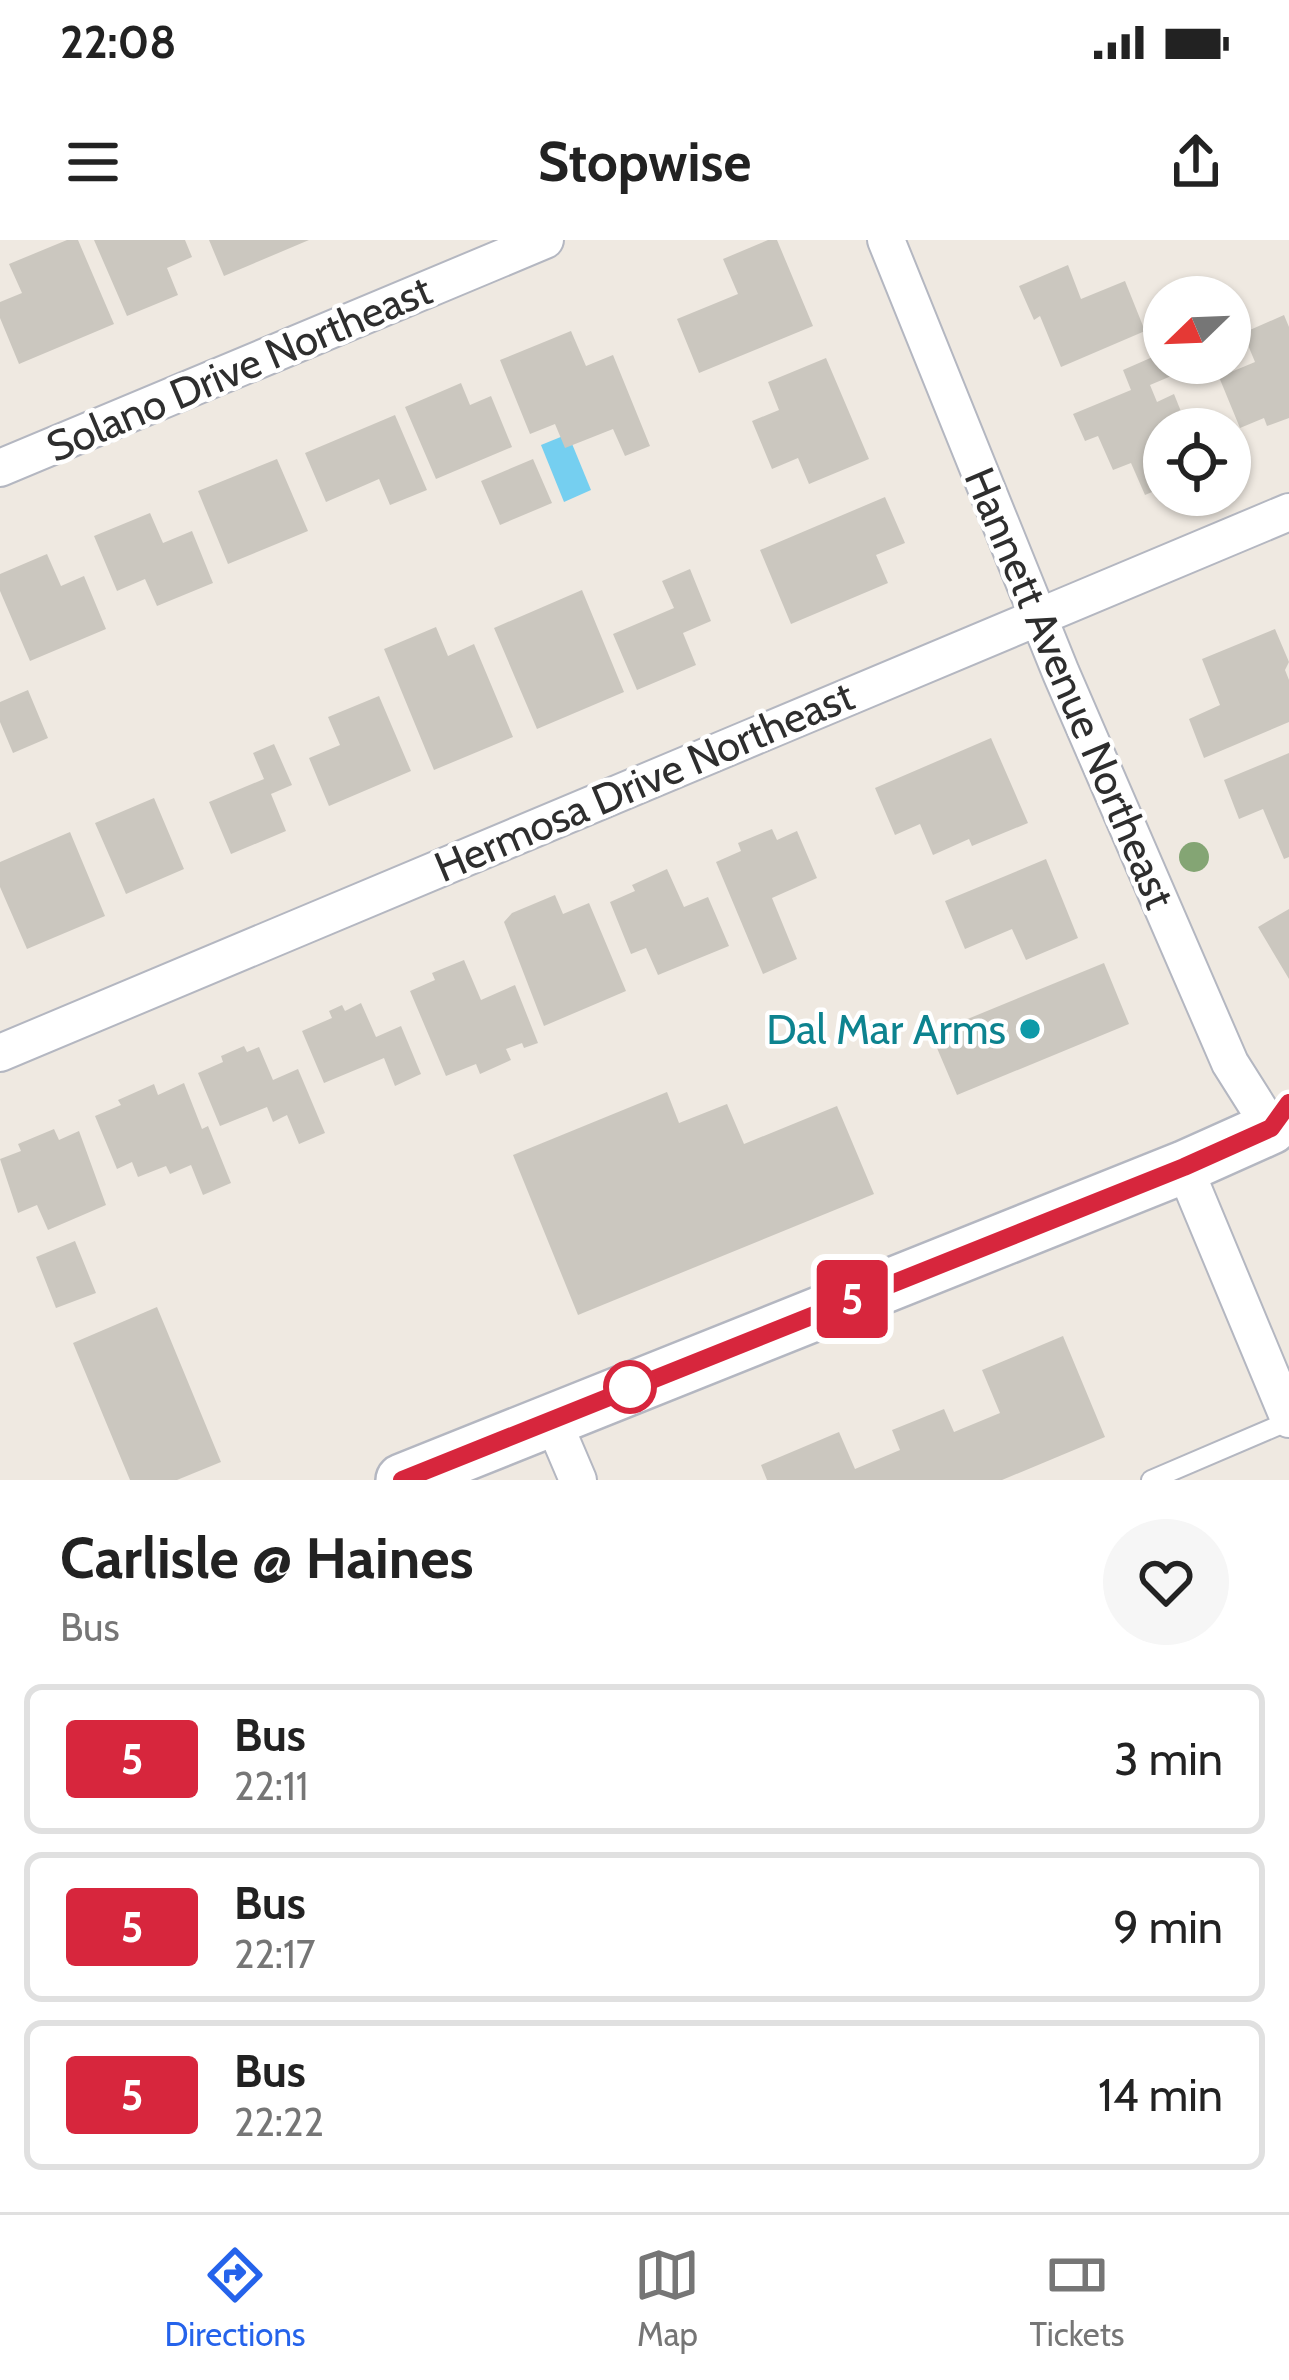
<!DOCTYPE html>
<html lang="en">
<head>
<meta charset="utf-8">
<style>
  :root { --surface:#fff; --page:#f6f6f6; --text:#222; --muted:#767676; --line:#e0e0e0; --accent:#2563eb }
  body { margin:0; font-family:Cabin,sans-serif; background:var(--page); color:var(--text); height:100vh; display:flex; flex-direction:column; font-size:45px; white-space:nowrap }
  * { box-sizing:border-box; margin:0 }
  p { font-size:39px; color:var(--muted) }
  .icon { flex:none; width:66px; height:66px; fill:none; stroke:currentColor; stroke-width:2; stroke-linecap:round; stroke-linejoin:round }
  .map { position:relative; height:1240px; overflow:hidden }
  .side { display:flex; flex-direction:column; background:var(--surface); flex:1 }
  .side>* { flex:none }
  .badge { padding:0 24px; border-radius:9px; font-size:42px; line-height:78px }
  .needle { width:78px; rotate:247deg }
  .fabs { position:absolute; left:1143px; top:36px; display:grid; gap:24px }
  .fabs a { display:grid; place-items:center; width:108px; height:108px; border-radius:50%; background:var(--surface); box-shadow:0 3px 9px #0004; font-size:60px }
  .map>.badge { position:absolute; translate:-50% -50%; box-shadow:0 0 0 6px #fff }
  .round { display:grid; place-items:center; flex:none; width:126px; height:126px; border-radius:63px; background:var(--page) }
  .summary { display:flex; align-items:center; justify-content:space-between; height:204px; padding:0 60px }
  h1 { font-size:57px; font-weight:700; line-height:90px }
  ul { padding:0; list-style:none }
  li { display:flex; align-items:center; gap:36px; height:150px; margin:0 24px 18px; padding:0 36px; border:6px solid var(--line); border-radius:18px }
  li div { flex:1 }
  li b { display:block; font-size:45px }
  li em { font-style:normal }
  li .badge { min-width:132px; font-weight:700; text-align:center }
  .status { display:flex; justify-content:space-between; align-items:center; height:84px; padding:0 60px; background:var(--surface); direction:ltr }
  .status svg { height:33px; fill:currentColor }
  header { display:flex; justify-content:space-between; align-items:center; height:156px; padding:0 60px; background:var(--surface); font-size:54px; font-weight:700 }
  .menu { display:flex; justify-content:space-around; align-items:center; height:168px; border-top:3px solid var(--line); background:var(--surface); font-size:33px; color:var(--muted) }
  .menu a { display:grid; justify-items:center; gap:6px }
  .menu .selected { color:var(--accent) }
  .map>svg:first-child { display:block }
</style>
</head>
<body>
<div class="status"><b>22:08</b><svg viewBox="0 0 49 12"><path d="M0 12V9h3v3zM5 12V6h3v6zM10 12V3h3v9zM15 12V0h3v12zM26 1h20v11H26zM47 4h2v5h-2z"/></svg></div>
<header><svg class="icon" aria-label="menu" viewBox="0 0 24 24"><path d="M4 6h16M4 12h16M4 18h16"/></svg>Stopwise<svg class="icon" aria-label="share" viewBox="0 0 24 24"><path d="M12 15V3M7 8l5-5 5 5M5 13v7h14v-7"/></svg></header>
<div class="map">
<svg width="1289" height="1240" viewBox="0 0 1289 1240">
  <rect width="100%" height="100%" fill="#efe9e1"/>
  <path fill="#75cff0" d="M568,194L591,250L564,262L541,205Z"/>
  <path fill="#cbc7bf" d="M67,0H78L114,84L19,124L0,78V62L22,53L9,24Z
    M94,0H185L192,17L167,28L178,55L127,76Z
    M209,0H309L224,36Z
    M768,0H777L813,86L699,133L677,79L738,54L723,19Z
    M1068,25L1081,59L1125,41L1145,91L1061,127L1040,76L1034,80L1019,46Z
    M1284,75L1289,87V178L1267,186L1264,178L1240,188L1219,137L1255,122L1243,93Z
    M571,91L586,126L613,115L650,206L625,216L613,189L565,208L555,184L530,194L500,120Z
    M1164,112V123H1172L1176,134L1150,145L1157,162L1174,154L1188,189H1164V247L1145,255L1131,223L1113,230L1098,196L1085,201L1073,174L1131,150L1123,130Z
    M826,118L869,219L809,244L798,218L772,229L752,181L779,170L768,142Z
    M461,143L470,165L491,156L512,207L436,239L405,167Z
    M395,175L427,250L390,265L379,239L326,262L305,213Z
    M277,219L308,291L228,324L198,251Z
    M533,219L552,263L500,285L481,241Z
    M885,257L905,303L876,315L888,343L791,384L760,310Z
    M150,273L163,303L192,291L213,343L157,366L145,339L117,351L94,296Z
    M47,314L61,346L84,336L106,389L30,421L0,351V334Z
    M690,329L711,381L683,393L696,425L637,450L613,394L674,368L662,341Z
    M582,350L624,452L537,489L494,388Z
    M436,387L448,416L474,404L513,497L434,530L384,409Z
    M1275,389L1289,422L1285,430L1289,440V482L1204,518L1189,479L1220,465L1202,419Z
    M28,450L48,498L13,513L0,482V462Z
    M379,456L411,531L329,566L309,518L340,505L328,477Z
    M991,498L1028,583L972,606L969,599L933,615L920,584L895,595L875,548Z
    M274,504L292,545L271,554L286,591L231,614L209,562L264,539L253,513Z
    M1289,513V617L1284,619L1263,569L1239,579L1224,540Z
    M154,558L184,629L126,654L95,583Z
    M772,589L777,600L797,591L817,638L772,658L797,719L763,734L716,622L741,611L738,603Z
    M70,592L105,676L27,709L0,647V622Z
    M1046,619L1078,698L1026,720L1012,689L965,709L945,661Z
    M667,629L684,667L708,657L729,706L658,735L646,708L631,714L610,662L635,651L632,645Z
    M555,655L563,674L589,663L626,751L544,786L504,682L512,673Z
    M1289,669V739L1258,687Z
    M464,720L481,760L515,745L538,803L524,808L522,803L506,809L511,820L480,834L476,824L446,836L410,751L435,740L432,733Z
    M1104,723L1129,784L957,855L931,794Z
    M361,763L376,797L401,786L421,834L395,846L384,818L324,843L302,791L332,778L329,771L342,765L345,771Z
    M244,806L247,812L259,807L273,840L298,829L325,893L299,904L287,875L273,882L267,867L220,886L198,833L223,822L221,816Z
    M184,843L202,889L208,886L231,943L203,955L191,925L170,934L166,926L138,937L132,922L117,929L95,876L121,865L118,860L154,844L158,855Z
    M667,852L679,883L727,864L744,904L837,866L874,954L578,1075L513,915Z
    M54,889L59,900L79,891L106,965L48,990L37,965L18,973L0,919L21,911L18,904Z
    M75,1001L96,1053L56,1068L36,1017Z
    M157,1067L221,1222L177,1240H130L73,1103Z
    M1063,1096L1105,1197L1002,1240H767L761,1225L839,1192L855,1229L900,1210L892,1190L944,1169L954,1192L1000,1173L982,1130Z"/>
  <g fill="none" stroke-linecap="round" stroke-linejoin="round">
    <defs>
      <path id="lane" d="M1151,1240L1289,1181"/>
      <path id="street" d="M886,0L1061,433L1230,823L1271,888
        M0,228L545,0
        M0,813L1289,272
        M1184,927L1289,1179
        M552,1179L578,1240"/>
      <path id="secondary" d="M402,1240L1184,927L1271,888"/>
    </defs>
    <use href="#lane" stroke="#b4b7c1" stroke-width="22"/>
    <use href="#street" stroke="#b4b7c1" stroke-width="40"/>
    <use href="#secondary" stroke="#b4b7c1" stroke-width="56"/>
    <use href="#lane" stroke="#fff" stroke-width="18"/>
    <use href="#street" stroke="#fff" stroke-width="36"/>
    <use href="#secondary" stroke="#fff" stroke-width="51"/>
  </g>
  <circle fill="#84a574" cx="1194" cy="617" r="15"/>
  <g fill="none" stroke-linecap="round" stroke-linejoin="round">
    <defs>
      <path id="line" d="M402,1240L1184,927L1271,888L1289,863"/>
    </defs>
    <use href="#line" stroke="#fff" stroke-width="27"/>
    <use href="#line" stroke="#d7263d" stroke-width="18"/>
  </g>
  <circle fill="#0f9aa8" stroke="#fff" stroke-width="4.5" cx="1030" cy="789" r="12"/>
  <circle fill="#fff" stroke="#d7263d" stroke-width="6" cx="630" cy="1147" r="24"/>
  <g text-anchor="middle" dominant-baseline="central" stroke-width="9" stroke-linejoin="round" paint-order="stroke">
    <g font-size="42" fill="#2e2e2e" stroke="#fff">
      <text transform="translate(239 128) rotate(-23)">Solano Drive Northeast</text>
      <text transform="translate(1070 448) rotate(67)">Hannett Avenue Northeast</text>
      <text transform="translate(644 541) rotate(-23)">Hermosa Drive Northeast</text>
    </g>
    <g font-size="42" fill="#0d838f" stroke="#fff" text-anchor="end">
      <text x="1006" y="789">Dal Mar Arms</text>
    </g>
  </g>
</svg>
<div class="fabs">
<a><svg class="needle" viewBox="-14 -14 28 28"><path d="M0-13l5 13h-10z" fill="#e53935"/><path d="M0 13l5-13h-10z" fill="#767676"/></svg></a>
<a><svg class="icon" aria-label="locate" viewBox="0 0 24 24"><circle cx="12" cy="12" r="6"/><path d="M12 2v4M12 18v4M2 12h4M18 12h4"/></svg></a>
</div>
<b class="badge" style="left:852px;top:1059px;background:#d7263d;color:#fff">5</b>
</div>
<section class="side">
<div class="summary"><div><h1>Carlisle @ Haines</h1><p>Bus</p></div><a class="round"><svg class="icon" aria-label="heart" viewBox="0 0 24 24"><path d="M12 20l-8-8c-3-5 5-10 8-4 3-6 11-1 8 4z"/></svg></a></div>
<ul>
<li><span class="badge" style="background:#d7263d;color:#fff">5</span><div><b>Bus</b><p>22:11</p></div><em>3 min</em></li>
<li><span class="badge" style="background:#d7263d;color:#fff">5</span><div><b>Bus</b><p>22:17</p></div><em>9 min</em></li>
<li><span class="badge" style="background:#d7263d;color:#fff">5</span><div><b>Bus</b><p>22:22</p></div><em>14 min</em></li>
</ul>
</section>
<nav class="menu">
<a class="selected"><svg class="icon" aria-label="directions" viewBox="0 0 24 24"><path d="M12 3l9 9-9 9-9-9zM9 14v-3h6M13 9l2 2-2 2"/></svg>Directions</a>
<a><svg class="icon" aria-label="map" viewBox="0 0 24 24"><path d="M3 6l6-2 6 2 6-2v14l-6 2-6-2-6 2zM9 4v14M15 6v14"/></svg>Map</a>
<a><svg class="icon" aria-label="tickets" viewBox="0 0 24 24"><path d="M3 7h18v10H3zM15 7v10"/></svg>Tickets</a>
</nav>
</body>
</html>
